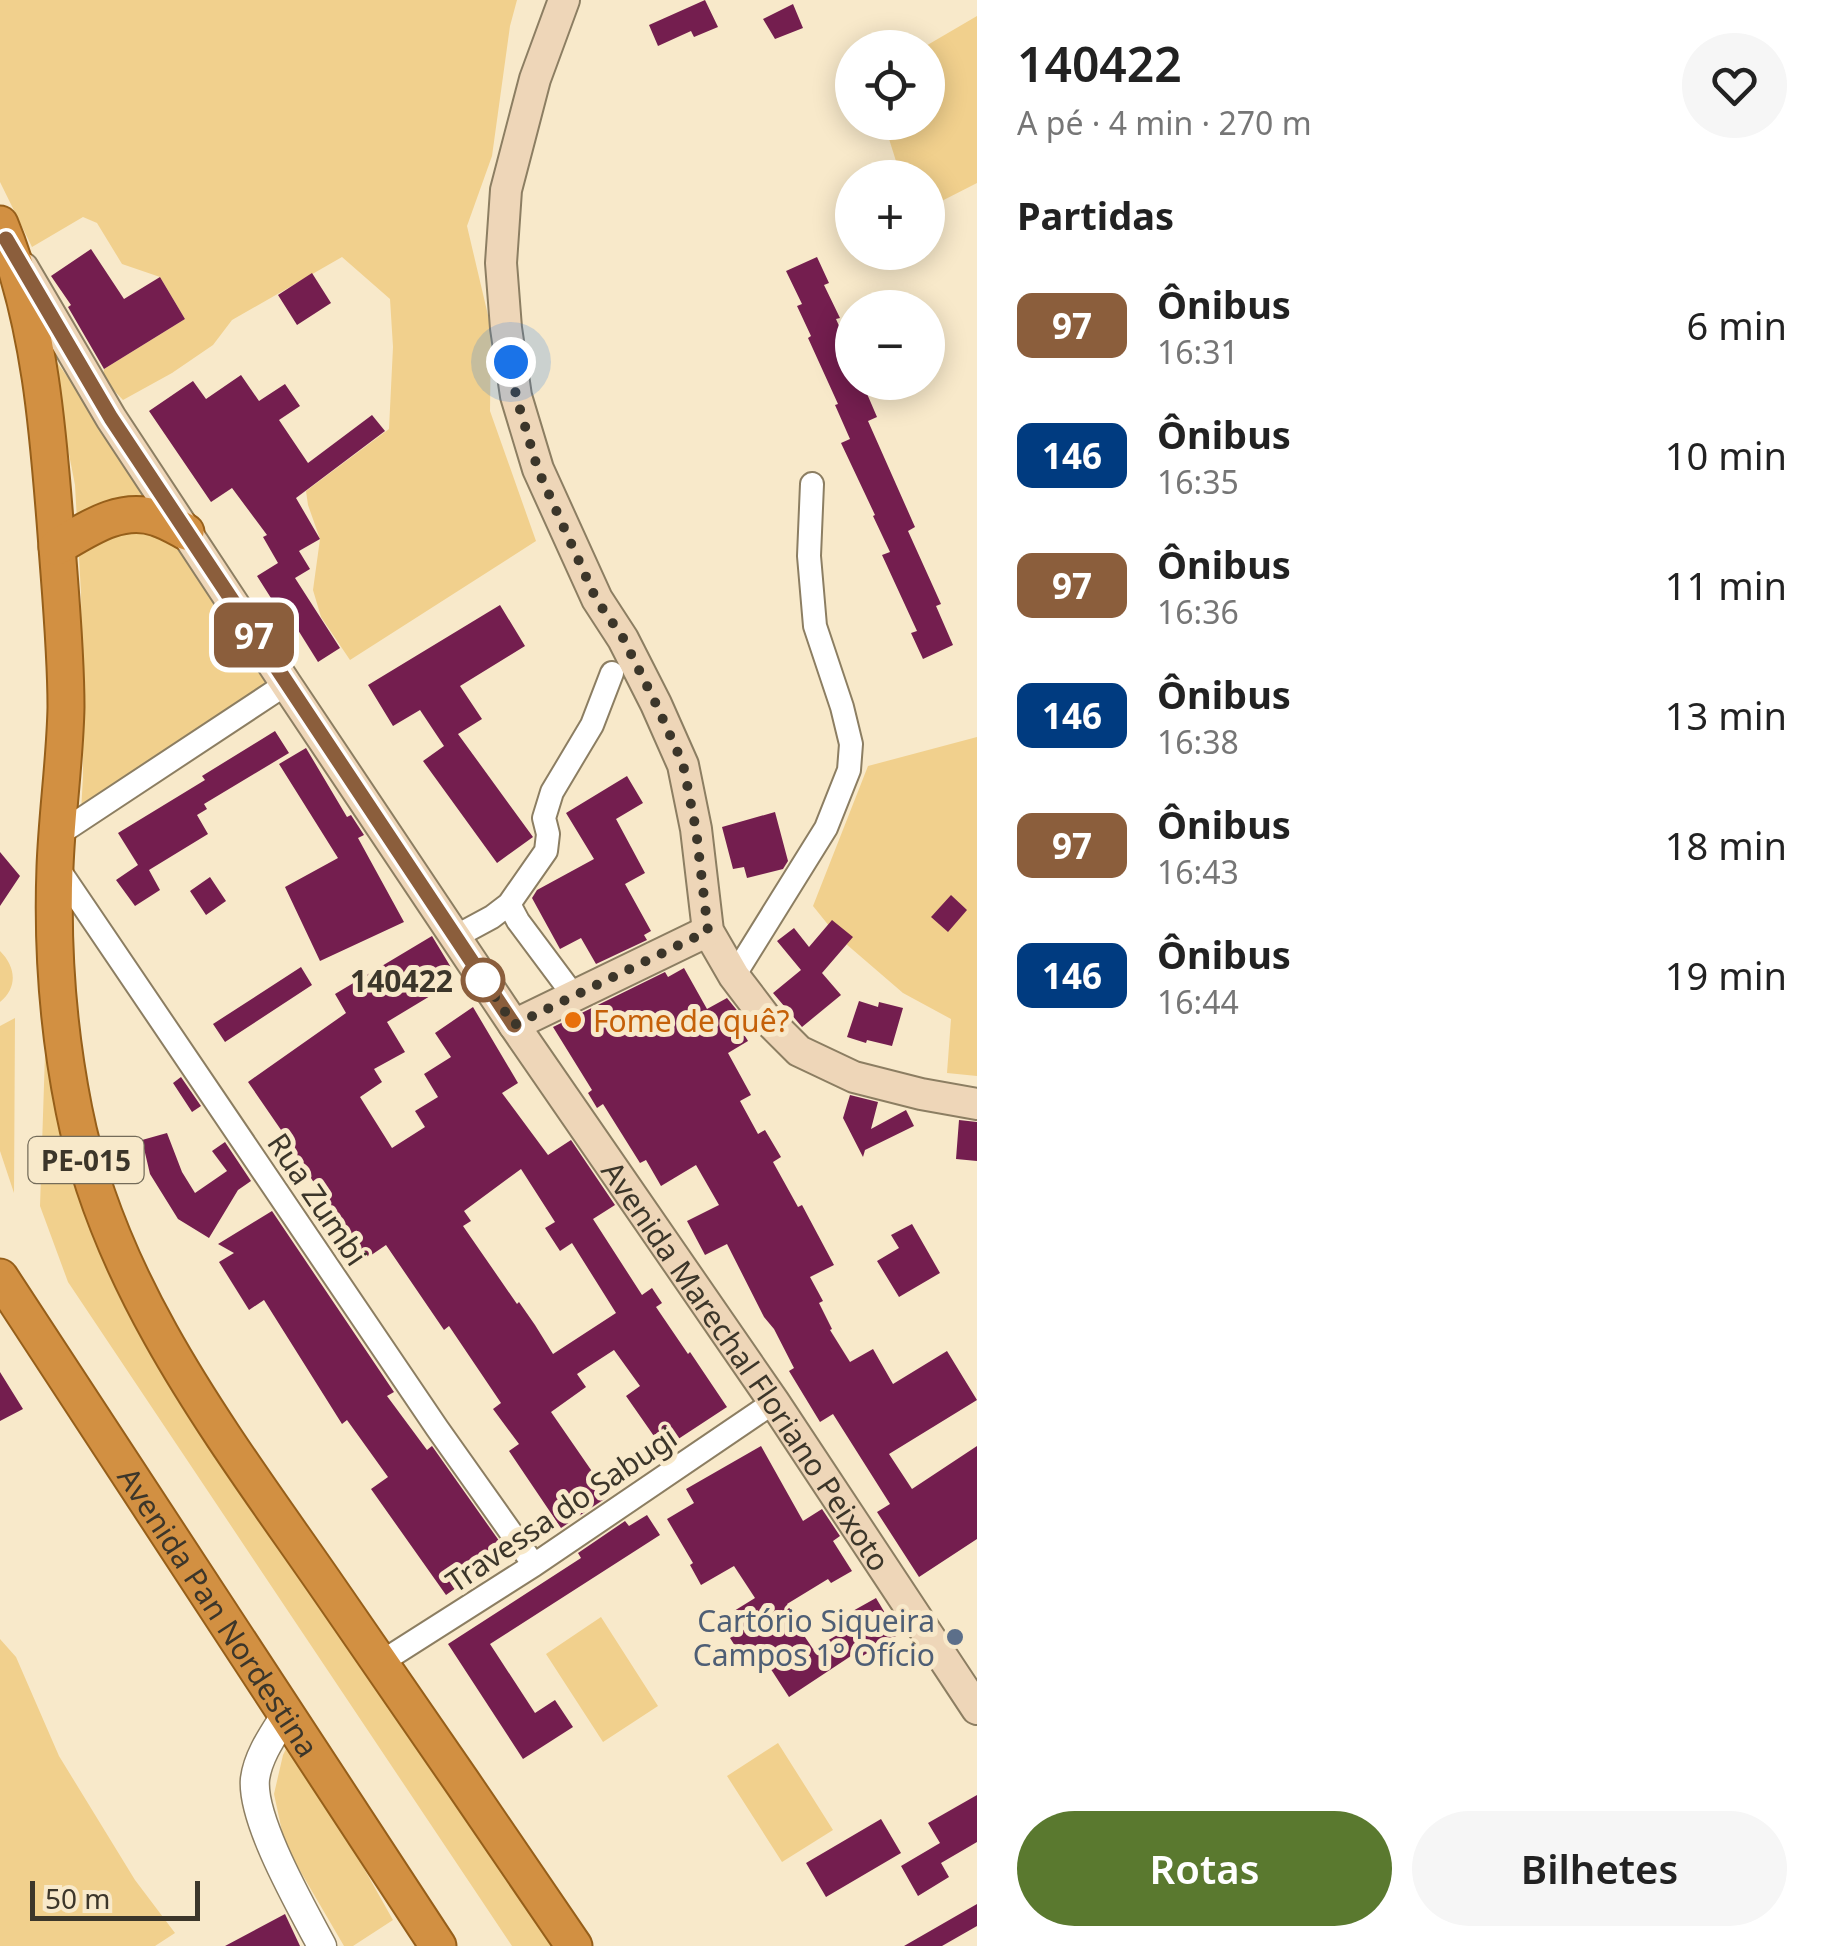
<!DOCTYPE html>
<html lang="pt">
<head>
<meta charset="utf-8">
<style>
  :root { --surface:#fff; --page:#f6f6f6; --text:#222; --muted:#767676; --accent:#5a792f }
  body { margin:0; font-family:"Noto Sans",sans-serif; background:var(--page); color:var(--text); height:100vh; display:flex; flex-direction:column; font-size:38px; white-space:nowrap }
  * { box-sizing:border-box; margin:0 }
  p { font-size:32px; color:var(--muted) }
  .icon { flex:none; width:55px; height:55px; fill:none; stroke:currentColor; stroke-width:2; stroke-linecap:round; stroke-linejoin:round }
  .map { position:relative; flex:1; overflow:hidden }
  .panel { display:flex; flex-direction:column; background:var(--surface); width:850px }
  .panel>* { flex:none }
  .badge { padding:0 20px; border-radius:15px; font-size:35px; line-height:65px }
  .buttons { position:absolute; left:835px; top:30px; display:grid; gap:20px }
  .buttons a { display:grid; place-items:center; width:110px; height:110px; border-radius:50%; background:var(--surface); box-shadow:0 5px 25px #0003; font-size:50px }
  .scale { position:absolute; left:30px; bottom:25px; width:170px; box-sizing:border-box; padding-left:10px; border:5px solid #3c362a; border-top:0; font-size:28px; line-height:35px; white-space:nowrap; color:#3c362a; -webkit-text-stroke:8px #f8e9ca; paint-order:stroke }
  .you { position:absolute; width:50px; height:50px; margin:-25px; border:8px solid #fff; border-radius:50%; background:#1a73e8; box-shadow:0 0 0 15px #1a73e833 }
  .map>.badge { position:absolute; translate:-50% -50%; box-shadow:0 0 0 5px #fff }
  h2 { padding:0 40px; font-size:38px; line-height:90px }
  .round { display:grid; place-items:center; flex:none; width:105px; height:105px; border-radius:52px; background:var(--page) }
  .overview { display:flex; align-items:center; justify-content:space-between; height:170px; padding:0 40px }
  h1 { font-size:48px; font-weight:600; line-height:75px }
  .cta { display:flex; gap:20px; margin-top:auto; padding:20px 40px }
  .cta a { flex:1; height:115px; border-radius:60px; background:var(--accent); color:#fff; font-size:40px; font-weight:600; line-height:115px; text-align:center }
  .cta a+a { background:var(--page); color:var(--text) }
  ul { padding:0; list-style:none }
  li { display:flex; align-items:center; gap:30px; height:130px; padding:0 40px }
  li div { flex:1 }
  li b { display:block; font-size:38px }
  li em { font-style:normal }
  li .badge { min-width:110px; font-weight:700; text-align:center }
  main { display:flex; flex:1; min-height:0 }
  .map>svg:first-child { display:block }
</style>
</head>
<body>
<main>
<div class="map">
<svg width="977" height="1946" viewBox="0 0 977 1946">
  <rect width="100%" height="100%" fill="#f8e9ca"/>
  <path fill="#f1d08d" d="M0,0H517L510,26L492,156L467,226L491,328L490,411L536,541L350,660L321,617L313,590L320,539L308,505L306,491L389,429L393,347L390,299L342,257L232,320L213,345L172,373L123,400L103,379L104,369L185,319L160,277L122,264L97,223L83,217L32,247L0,182Z
    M977,16V183L928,208V178L901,177L884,123L928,122V48L924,47Z
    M49,351L163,511L270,685L81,812L83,776L81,593L75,485Z
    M977,737V1076L947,1073L951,1019L903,993L838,937L813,906L868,766Z
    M0,951C16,967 18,987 0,1002Z
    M15,1018L14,1193L0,1151V1026Z
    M46,1024L94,1220L572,1946H512L68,1282L40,1206Z
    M601,1617L658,1706L603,1742L546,1654Z
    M0,1639L16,1657L59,1756L135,1880L175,1933L155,1946H0Z
    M291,1739L393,1920L353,1946H344L285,1845L274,1794L283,1755Z
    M778,1743L833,1830L782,1862L727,1776Z"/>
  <path fill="#741e4f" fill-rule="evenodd" d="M705,0L718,27L694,37L691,31L658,46L649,25Z
    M793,4L803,28L775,39L763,19Z
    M91,249L124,299L160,277L185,319L104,369L68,307L71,305L51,276Z
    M817,257L829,283L824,285L840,318L836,319L852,355V382H862L877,417L868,421L915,527L908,531L941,604L936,606L953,645L923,659L911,633L917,631L882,555L890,552L873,516L875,515L841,443L850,439L835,405L838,404L808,338L811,336L797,306L802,304L786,271Z
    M312,273L331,303L297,325L278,295Z
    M241,375L259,401L285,384L300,406L279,420L308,463L372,415L385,431L296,498L320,539L299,551L310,569L295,578L340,648L318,662L288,614L283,617L257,576L278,563L263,537L267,535L232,488L211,502L149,411L193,381L206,399Z
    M500,605L525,646L460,686L482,719L458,734L533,837L497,863L423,761L444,746L420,710L393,726L368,685Z
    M275,731L289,753L204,804L207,809L197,815L208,834L149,870L160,890L135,906L116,880L138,865L118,833L205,780L202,776Z
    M306,748L347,817L351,815L364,835L358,838L404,922L320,961L285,887L338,858L279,764Z
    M627,776L643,803L616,819L645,873L625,884L651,931L644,935L647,940L596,964L581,938L560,949L532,898L537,890L594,859L566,813Z
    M775,812L788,861L783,869L747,878L744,867L733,869L722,827Z
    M0,852L20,876L0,906Z
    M210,877L226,901L206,915L190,891Z
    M951,895L967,910L948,932L931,917Z
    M832,920L853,937L822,973L841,995L802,1027L773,993L801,970L777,941L794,928L809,947Z
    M432,936L455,974V981L387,1022L405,1052L374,1069L382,1082L360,1097L392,1148L425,1127L415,1111L438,1097L424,1074L451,1057L435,1033L473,1007L518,1083L502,1093L548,1155L571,1140L615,1205L593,1219L642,1295L652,1288L662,1303L656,1307L688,1354L690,1352L727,1407L663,1449L626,1396L640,1386L614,1350L577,1374L586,1387L551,1412L609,1496L561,1528L509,1451L519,1444L493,1409L501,1403L449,1326L444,1330L386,1245L364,1260L289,1144L290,1143L248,1082L346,1013L335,994ZM521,1169L555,1222L545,1228L560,1251L572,1243L616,1313L553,1354L535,1325L519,1302L517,1304L463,1226L471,1221L464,1211Z
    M301,967L312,985L225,1042L213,1024Z
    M684,968L707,1009L727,998L740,1014L734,1018L748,1041L728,1053L751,1095L740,1101L758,1134L765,1130L781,1157L773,1162L798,1207L802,1205L834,1265L810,1277L823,1301L819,1303L832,1329L830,1330L850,1362L873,1349L893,1384L947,1351L977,1400L889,1454L912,1489L977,1446V1539L919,1577L877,1512L890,1504L833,1414L820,1422L789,1371L794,1368L774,1329L764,1317L727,1244L705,1255L687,1221L719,1205L696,1165L661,1186L646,1160L640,1163L603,1104L597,1108L588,1093L592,1090L553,1027L665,972L668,977Z
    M859,1001L878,1007L879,1002L903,1008L892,1046L867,1040L866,1043L847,1037Z
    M181,1077L201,1106L192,1112L173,1083Z
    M850,1095L878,1102L871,1129L906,1110L914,1126L865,1150L863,1157L843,1118Z
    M959,1120L977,1122V1161L956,1159Z
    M167,1133L182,1172L195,1193L227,1171L212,1151L225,1142L251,1181L238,1190L209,1238L178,1219L150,1174L142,1140Z
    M272,1211L394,1392L387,1396L427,1450L432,1446L507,1552L446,1595L371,1489L388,1477L347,1420L342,1424L264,1300L249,1310L219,1262L234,1253L218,1244Z
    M912,1224L940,1273L899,1297L877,1261L899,1248L891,1235Z
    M0,1372L23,1409L0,1421Z
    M761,1446L803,1521L822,1509L840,1536L833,1541L852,1571L831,1583L828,1579L787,1604L793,1614L791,1616L813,1649L858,1623L851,1612L876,1598L898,1635L854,1661L851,1656L789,1697L759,1651L744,1660L730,1638L745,1629L734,1611L755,1598L734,1566L701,1585L690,1565L693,1563L667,1519L694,1503L686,1489Z
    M647,1515L660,1535L490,1644L535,1713L555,1700L573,1727L523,1759L448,1644L581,1558L578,1553L625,1521L629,1526Z
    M977,1795V1842L941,1863L949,1877L918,1896L901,1866L940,1843L928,1823Z
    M881,1819L901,1853L826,1897L806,1863Z
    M977,1904V1926L942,1946H904Z
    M285,1914L300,1946H225Z"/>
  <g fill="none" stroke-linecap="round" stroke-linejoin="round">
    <defs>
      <path id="minor" d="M56,836L286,684
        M57,867L437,1428L534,1565
        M509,904L518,921L574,996
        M455,937L492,917L509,904L546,851L548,834L544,818L552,792L592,725L612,673
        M734,976L826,828L849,770L851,744L842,707L815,626L809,556L812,484
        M380,1663L534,1565L774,1402"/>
      <path id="tertiary" d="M285,1716C273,1735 258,1756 255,1779C251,1820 302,1908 322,1946"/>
      <g id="secondary">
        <path d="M564,0L535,79L506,190L501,263L506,328L516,396L538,469L597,599L623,639L656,704L683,765L696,829L708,931L734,976L766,1018L799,1051L854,1077L921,1094L977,1104"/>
        <path id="s1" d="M23,268L111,418L286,684L514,1025L774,1402L977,1709"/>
        <path d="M514,1025L708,931"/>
      </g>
      <g id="trunk">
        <path d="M0,224C41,322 49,441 57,547C61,600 66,654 66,707C65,760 57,813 55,867C52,948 58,1030 74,1110C110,1292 226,1440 329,1589C411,1707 493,1827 574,1946"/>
        <path d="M57,547C86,530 121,505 157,518C167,521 177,527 186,532"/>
        <path id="s2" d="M0,1277L438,1946"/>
      </g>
    </defs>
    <use href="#minor" stroke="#8c7e62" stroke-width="26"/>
    <use href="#tertiary" stroke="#8c7e62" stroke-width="31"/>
    <use href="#secondary" stroke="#8c7e62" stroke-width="34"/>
    <use href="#trunk" stroke="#965f1a" stroke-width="39"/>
    <use href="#minor" stroke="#fff" stroke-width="22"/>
    <use href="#tertiary" stroke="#fff" stroke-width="28"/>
    <use href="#secondary" stroke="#eed6b8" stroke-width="30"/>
    <use href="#trunk" stroke="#d29042" stroke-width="35"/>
  </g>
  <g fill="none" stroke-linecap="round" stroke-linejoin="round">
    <defs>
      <path id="line" d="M6,239L111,418L514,1025"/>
    </defs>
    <use href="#line" stroke="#fff" stroke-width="22"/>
    <use href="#line" stroke="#8b5e3c" stroke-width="15"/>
    <path stroke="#3c362a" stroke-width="10" stroke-dasharray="0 18" d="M483,980L474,966L514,1025L708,931L696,830L683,764L656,704L623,638L596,599L538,470L516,396L511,362"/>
  </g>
  <circle fill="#fff" stroke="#8b5e3c" stroke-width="5" cx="483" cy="980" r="20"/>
  <circle fill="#e8710a" stroke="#f8e9ca" stroke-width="4" cx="573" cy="1020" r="10"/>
  <circle fill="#5c6f8a" stroke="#f8e9ca" stroke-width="4" cx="955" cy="1637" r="10"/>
  <g text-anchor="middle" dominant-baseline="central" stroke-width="10" stroke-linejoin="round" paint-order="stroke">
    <rect fill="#f8e9ca" stroke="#746c5a" stroke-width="2.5" x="28.5" y="1137" width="115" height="46" rx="8"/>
    <g font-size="28" font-weight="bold" fill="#3c362a">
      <text x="86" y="1160">PE-015</text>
    </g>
    <g font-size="30" font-weight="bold" fill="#3c362a" stroke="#f8e9ca" text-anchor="end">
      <text x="453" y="980">140422</text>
    </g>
    <g font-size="30" fill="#c56008" stroke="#f8e9ca" text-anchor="start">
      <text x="593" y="1020">Fome de quê?</text>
    </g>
    <g font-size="30" fill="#3c362a" stroke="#f8e9ca">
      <text transform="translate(318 1199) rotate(56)">Rua Zumbi</text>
      <text stroke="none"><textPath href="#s1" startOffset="1315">Avenida Marechal Floriano Peixoto</textPath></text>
      <text transform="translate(561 1509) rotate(-34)">Travessa do Sabugi</text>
      <text stroke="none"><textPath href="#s2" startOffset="400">Avenida Pan Nordestina</textPath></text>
    </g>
    <g font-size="30" fill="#4e5e75" stroke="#f8e9ca" text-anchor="end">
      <text x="935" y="1620">Cartório Siqueira<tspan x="935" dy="34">Campos 1° Ofício</tspan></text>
    </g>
  </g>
</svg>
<div class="buttons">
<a><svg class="icon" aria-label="locate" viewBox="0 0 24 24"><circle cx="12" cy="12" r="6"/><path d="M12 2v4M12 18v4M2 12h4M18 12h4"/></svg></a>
<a>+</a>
<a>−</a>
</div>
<div class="scale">50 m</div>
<div class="you" style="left:511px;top:362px"></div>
<b class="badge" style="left:254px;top:635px;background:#8b5e3c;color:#fff">97</b>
</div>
<section class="panel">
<div class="overview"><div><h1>140422</h1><p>A pé · 4 min · 270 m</p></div><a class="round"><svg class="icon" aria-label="heart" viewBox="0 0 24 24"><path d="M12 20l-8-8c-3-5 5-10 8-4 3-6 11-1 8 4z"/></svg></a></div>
<h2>Partidas</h2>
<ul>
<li><span class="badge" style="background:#8b5e3c;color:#fff">97</span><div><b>Ônibus</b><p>16:31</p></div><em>6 min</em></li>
<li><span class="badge" style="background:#003b80;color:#fff">146</span><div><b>Ônibus</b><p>16:35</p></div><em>10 min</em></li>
<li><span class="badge" style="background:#8b5e3c;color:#fff">97</span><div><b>Ônibus</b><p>16:36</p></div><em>11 min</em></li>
<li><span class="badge" style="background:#003b80;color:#fff">146</span><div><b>Ônibus</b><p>16:38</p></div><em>13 min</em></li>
<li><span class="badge" style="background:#8b5e3c;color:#fff">97</span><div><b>Ônibus</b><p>16:43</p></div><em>18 min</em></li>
<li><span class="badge" style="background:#003b80;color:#fff">146</span><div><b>Ônibus</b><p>16:44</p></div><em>19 min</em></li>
</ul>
<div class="cta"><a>Rotas</a><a>Bilhetes</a></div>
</section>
</main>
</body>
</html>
